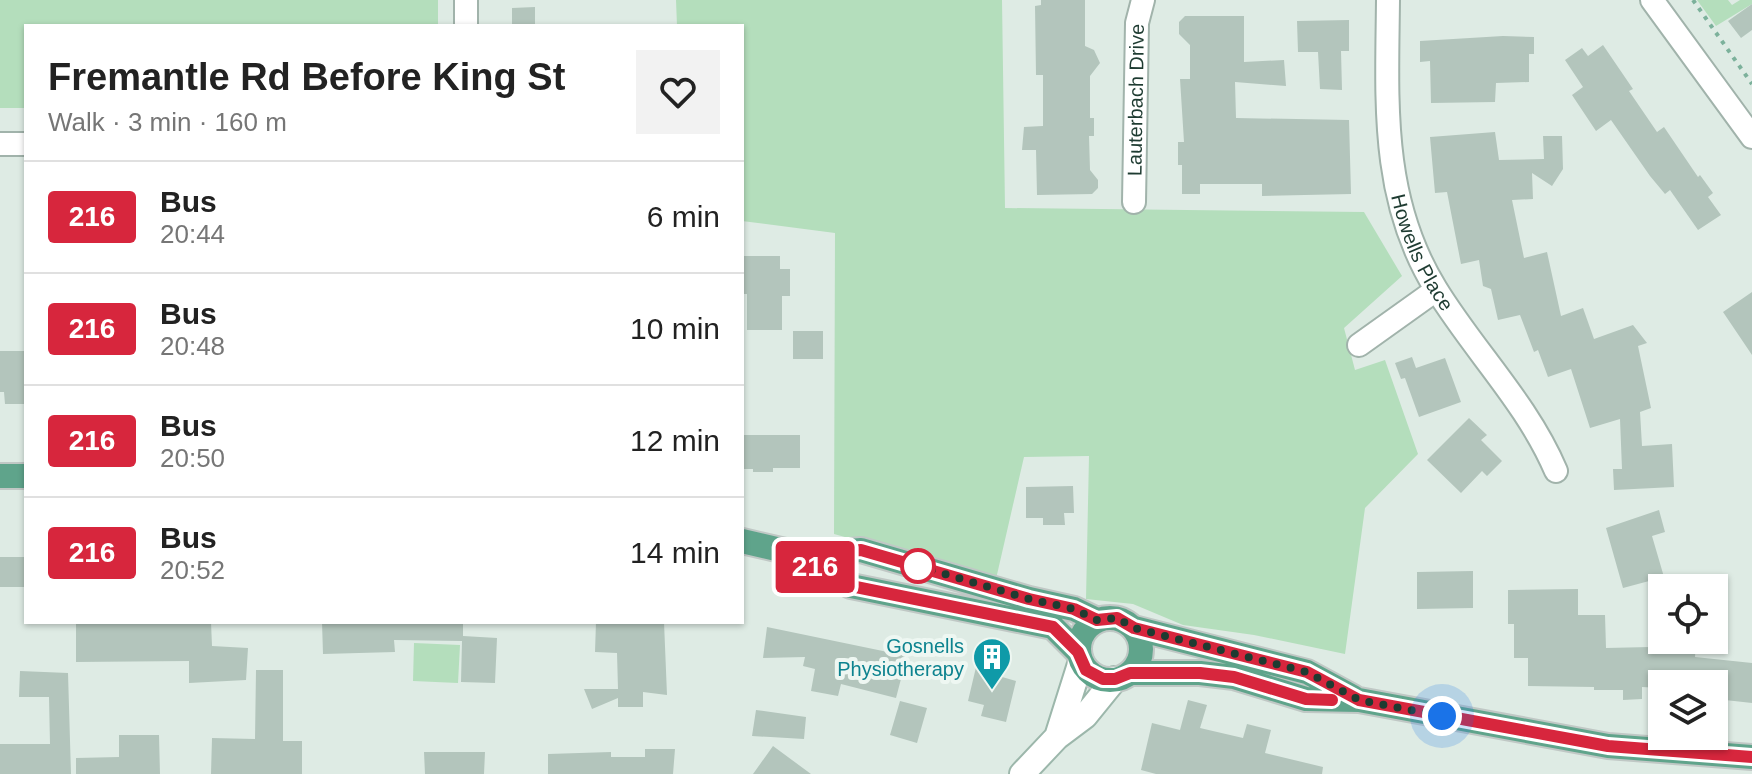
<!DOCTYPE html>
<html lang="en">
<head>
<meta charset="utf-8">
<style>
  :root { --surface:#fff; --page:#f2f2f2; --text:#222; --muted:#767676; --line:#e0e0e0 }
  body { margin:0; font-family:Arial,sans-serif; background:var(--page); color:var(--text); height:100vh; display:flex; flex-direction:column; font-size:30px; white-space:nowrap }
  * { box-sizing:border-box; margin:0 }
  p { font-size:26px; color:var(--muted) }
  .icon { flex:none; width:44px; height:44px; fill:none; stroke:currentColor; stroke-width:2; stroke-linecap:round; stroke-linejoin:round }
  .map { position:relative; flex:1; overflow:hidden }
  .sheet { position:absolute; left:24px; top:24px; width:720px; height:600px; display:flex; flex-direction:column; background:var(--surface); border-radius:0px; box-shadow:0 2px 6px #0004 }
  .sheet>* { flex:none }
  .badge { padding:0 16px; border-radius:6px; font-size:28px; line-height:52px }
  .tools { position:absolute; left:1648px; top:574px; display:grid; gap:16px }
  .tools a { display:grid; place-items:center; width:80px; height:80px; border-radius:0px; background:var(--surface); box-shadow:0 2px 6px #0004; font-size:40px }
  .you { position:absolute; width:40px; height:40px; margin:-20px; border:6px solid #fff; border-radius:50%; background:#1a73e8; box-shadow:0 0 0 12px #1a73e833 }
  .map>.badge { position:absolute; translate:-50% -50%; box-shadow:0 0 0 4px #fff }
  .round { display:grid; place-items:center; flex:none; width:84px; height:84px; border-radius:0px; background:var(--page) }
  .summary { display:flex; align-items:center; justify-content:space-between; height:136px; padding:0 24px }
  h1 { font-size:38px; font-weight:700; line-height:60px }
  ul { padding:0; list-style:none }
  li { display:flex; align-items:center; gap:24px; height:112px; padding:0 24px; border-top:2px solid var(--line) }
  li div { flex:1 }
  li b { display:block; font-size:30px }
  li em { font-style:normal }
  li .badge { min-width:88px; font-weight:700; text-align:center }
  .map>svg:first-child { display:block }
</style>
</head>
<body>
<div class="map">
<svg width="1752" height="774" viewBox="0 0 1752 774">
  <rect width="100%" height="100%" fill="#deebe4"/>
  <path fill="#b4debc" d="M0,0H438V26H26V108H0Z
    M676,0H1002L1005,208L1364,212L1402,276L1344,328L1355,370L1385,360L1418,454L1365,508L1345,654L1254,635L1183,625L1133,604L1086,599L1089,456L1024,457L996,579L834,534L835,233L742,221V26H677Z
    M1697,0H1728L1732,5L1740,0H1752V4L1716,26Z
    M414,643L460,645L458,683L413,681Z"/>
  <path fill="#b3c5bc" d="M1041,0H1085V46L1094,50L1100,63L1090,76V118H1094V136H1089L1090,170L1098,180V188L1092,194L1037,195L1036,150H1022L1024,127L1043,126V75H1036L1035,6L1041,5Z
    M1752,4V30L1741,38L1728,21Z
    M535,7V26H512V8Z
    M1185,16H1244V62L1284,60L1286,86L1235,82L1236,118L1349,120L1351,194L1262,196V184H1200V194H1182V165H1178V142H1184L1180,79H1190V45L1179,34V22Z
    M1349,20V51H1341L1342,90L1320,89L1318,52H1298L1297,21Z
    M1503,36L1534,37V54H1529V82L1496,83L1495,102L1431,103L1430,61L1420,62V41Z
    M1603,45L1633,89L1629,91L1657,132L1664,127L1698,177L1700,175L1713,193L1708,197L1721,215L1698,230L1670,190L1665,194L1650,176L1611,120L1596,131L1572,95L1583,87L1565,60L1582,48L1588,56Z
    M1495,132L1499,160L1544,159L1543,136H1562L1563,169L1552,186L1532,173L1533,199L1512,200L1524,258L1547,252L1561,316L1583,308L1594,339L1633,325L1647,343L1638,346L1651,408L1640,412L1642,446L1672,444L1674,487L1614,490L1613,469H1622L1620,419L1590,428L1571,369L1548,377L1538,350L1534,352L1520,315L1498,320L1491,289L1483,286L1479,260L1461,264L1447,192L1435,193L1430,137Z
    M742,256H780V269H790V296H782V330H747V294H743Z
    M1752,292V355L1723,312Z
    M793,331H823V359H793Z
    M0,351H26V404H5L4,392H0Z
    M1412,357L1416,368L1445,358L1461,402L1419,417L1405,378L1401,379L1395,363Z
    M1469,418L1487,435L1481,440L1502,461L1487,476L1482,471L1461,493L1427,460Z
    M742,435H800V468H773V472H753V469H742Z
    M1073,486L1074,513H1064L1065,525H1043V518H1026V487Z
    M1659,510L1665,532L1652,536L1664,577L1623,588L1606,528Z
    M0,557H26V587H0Z
    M1473,571V608L1417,609V572Z
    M1578,589V615H1605L1606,648L1650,647L1651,639L1696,640L1695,657L1752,663V703L1716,699L1719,677L1664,676L1662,688L1642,687V699L1623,700V690H1594V687L1528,686V658H1514V624H1508V590Z
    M211,622L212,646L248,648L246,680L189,683V661L76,662V623Z
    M322,622H463V636L497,638L495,683L461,682L462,641L394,640L395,652L323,654Z
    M596,622H664L667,695L643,692V707H618V698L592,709L584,689H618L617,653L595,652Z
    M767,627L907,656L896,698L841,684L838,696L811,691L815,669L803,666L805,657L763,658Z
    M977,663L1004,670L1002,677L1016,681L1006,722L981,716L984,705L968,701Z
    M256,670H283V741H302V774H211L212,738L255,739Z
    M20,671L68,673L71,774H0V744H50L49,697H19Z
    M1188,700L1207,705L1200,728L1243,738L1247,724L1271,730L1265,753L1323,767L1322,774H1156L1141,770L1152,723L1180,730Z
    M900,701L927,708L917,743L890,735Z
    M756,710L806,717L804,739L752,736Z
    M119,735H159L160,774H76V758L119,757Z
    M773,746L811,774H753Z
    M645,749H675L673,774H548V754L611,752V757H645Z
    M424,752H485L484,774H425Z"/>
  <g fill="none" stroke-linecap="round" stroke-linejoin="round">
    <defs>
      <g id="street">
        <path id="s1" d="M1388,0C1387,101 1380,199 1436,289C1474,351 1527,403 1556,471"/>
        <path d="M1652,0L1752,137"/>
        <path d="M466,26V0"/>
        <path d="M0,144H26"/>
        <path id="s2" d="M1134,202L1137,23L1143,0"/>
        <path d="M1359,345L1436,290"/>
      </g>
      <path id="secondary" d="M1057,737L1081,661
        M1022,774L1057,737L1085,716L1115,679"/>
      <path id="primary" d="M0,476H26
        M742,541L785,551L816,554L861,550L1029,599L1074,609L1097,620
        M794,556L851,586L1053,627L1078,652
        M1079 649a31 31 0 1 1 62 0a31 31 0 1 1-62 0Z
        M1134,628L1307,672L1353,697
        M1130,673H1200L1234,677L1306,699L1359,700L1608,746L1752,757"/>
    </defs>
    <use href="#street" stroke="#a1b3ab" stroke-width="26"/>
    <use href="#secondary" stroke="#9cb7ab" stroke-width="28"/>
    <use href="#primary" stroke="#c0c8c5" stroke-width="28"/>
    <path stroke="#7cb19b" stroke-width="4" stroke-dasharray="4 6" stroke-linecap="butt" d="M1693,0L1752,84"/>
    <use href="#street" stroke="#fff" stroke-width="22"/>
    <use href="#secondary" stroke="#fff" stroke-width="24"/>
    <use href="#primary" stroke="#5fa48b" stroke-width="24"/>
  </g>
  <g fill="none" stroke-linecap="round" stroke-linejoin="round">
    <defs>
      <path id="line" d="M1332,700L1306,699L1234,677L1200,673H1130L1115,679H1103L1086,670L1078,652L1053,627L851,586L785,551L816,554L861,550L1029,599L1074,609L1097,620L1117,618L1134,628L1307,672L1359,700L1608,746L1752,757"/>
    </defs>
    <use href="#line" stroke="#fff" stroke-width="18"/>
    <use href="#line" stroke="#d7263d" stroke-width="12"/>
    <path stroke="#1e3b31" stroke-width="8" stroke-dasharray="0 14.4" d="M918,566L1029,599L1074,609L1097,620L1117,618L1134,628L1307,672L1359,700L1442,716"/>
  </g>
  <defs>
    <symbol id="building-pin" viewBox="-11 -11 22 30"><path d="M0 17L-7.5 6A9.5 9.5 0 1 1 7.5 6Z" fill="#0f9aa8" stroke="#eef7f2"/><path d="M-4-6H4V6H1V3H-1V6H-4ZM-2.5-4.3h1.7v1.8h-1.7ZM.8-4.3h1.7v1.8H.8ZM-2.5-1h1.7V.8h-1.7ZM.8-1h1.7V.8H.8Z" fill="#fff"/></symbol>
  </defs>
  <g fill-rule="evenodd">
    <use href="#building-pin" x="970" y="635" width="44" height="60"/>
  </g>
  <circle fill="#fff" stroke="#d7263d" stroke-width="4" cx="918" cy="566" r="16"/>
  <g text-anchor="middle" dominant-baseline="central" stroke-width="8" stroke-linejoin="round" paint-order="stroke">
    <g font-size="20" fill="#1e3b31" stroke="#eef7f2">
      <text stroke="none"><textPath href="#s2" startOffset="102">Lauterbach Drive</textPath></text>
      <text stroke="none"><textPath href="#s1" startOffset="258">Howells Place</textPath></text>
    </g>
    <g font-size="20" fill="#0d838f" stroke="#eef7f2" text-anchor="end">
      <text x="964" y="646">Gosnells<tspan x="964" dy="23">Physiotherapy</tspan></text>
    </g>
  </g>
</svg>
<div class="tools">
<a><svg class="icon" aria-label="locate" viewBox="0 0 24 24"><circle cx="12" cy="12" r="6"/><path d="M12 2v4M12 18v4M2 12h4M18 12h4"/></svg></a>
<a><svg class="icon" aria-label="layers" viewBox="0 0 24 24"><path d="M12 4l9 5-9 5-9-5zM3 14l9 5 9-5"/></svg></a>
</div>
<div class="you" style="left:1442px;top:716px"></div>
<b class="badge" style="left:815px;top:567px;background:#d7263d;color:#fff">216</b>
<section class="sheet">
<div class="summary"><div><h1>Fremantle Rd Before King St</h1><p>Walk · 3 min · 160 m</p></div><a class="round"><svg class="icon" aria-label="heart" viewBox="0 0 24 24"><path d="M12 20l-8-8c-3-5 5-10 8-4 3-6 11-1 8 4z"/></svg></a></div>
<ul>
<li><span class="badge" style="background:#d7263d;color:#fff">216</span><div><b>Bus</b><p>20:44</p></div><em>6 min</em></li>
<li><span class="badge" style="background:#d7263d;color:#fff">216</span><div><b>Bus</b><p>20:48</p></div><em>10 min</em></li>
<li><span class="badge" style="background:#d7263d;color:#fff">216</span><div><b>Bus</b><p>20:50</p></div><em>12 min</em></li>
<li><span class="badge" style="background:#d7263d;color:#fff">216</span><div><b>Bus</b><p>20:52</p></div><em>14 min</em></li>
</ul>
</section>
</div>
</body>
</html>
